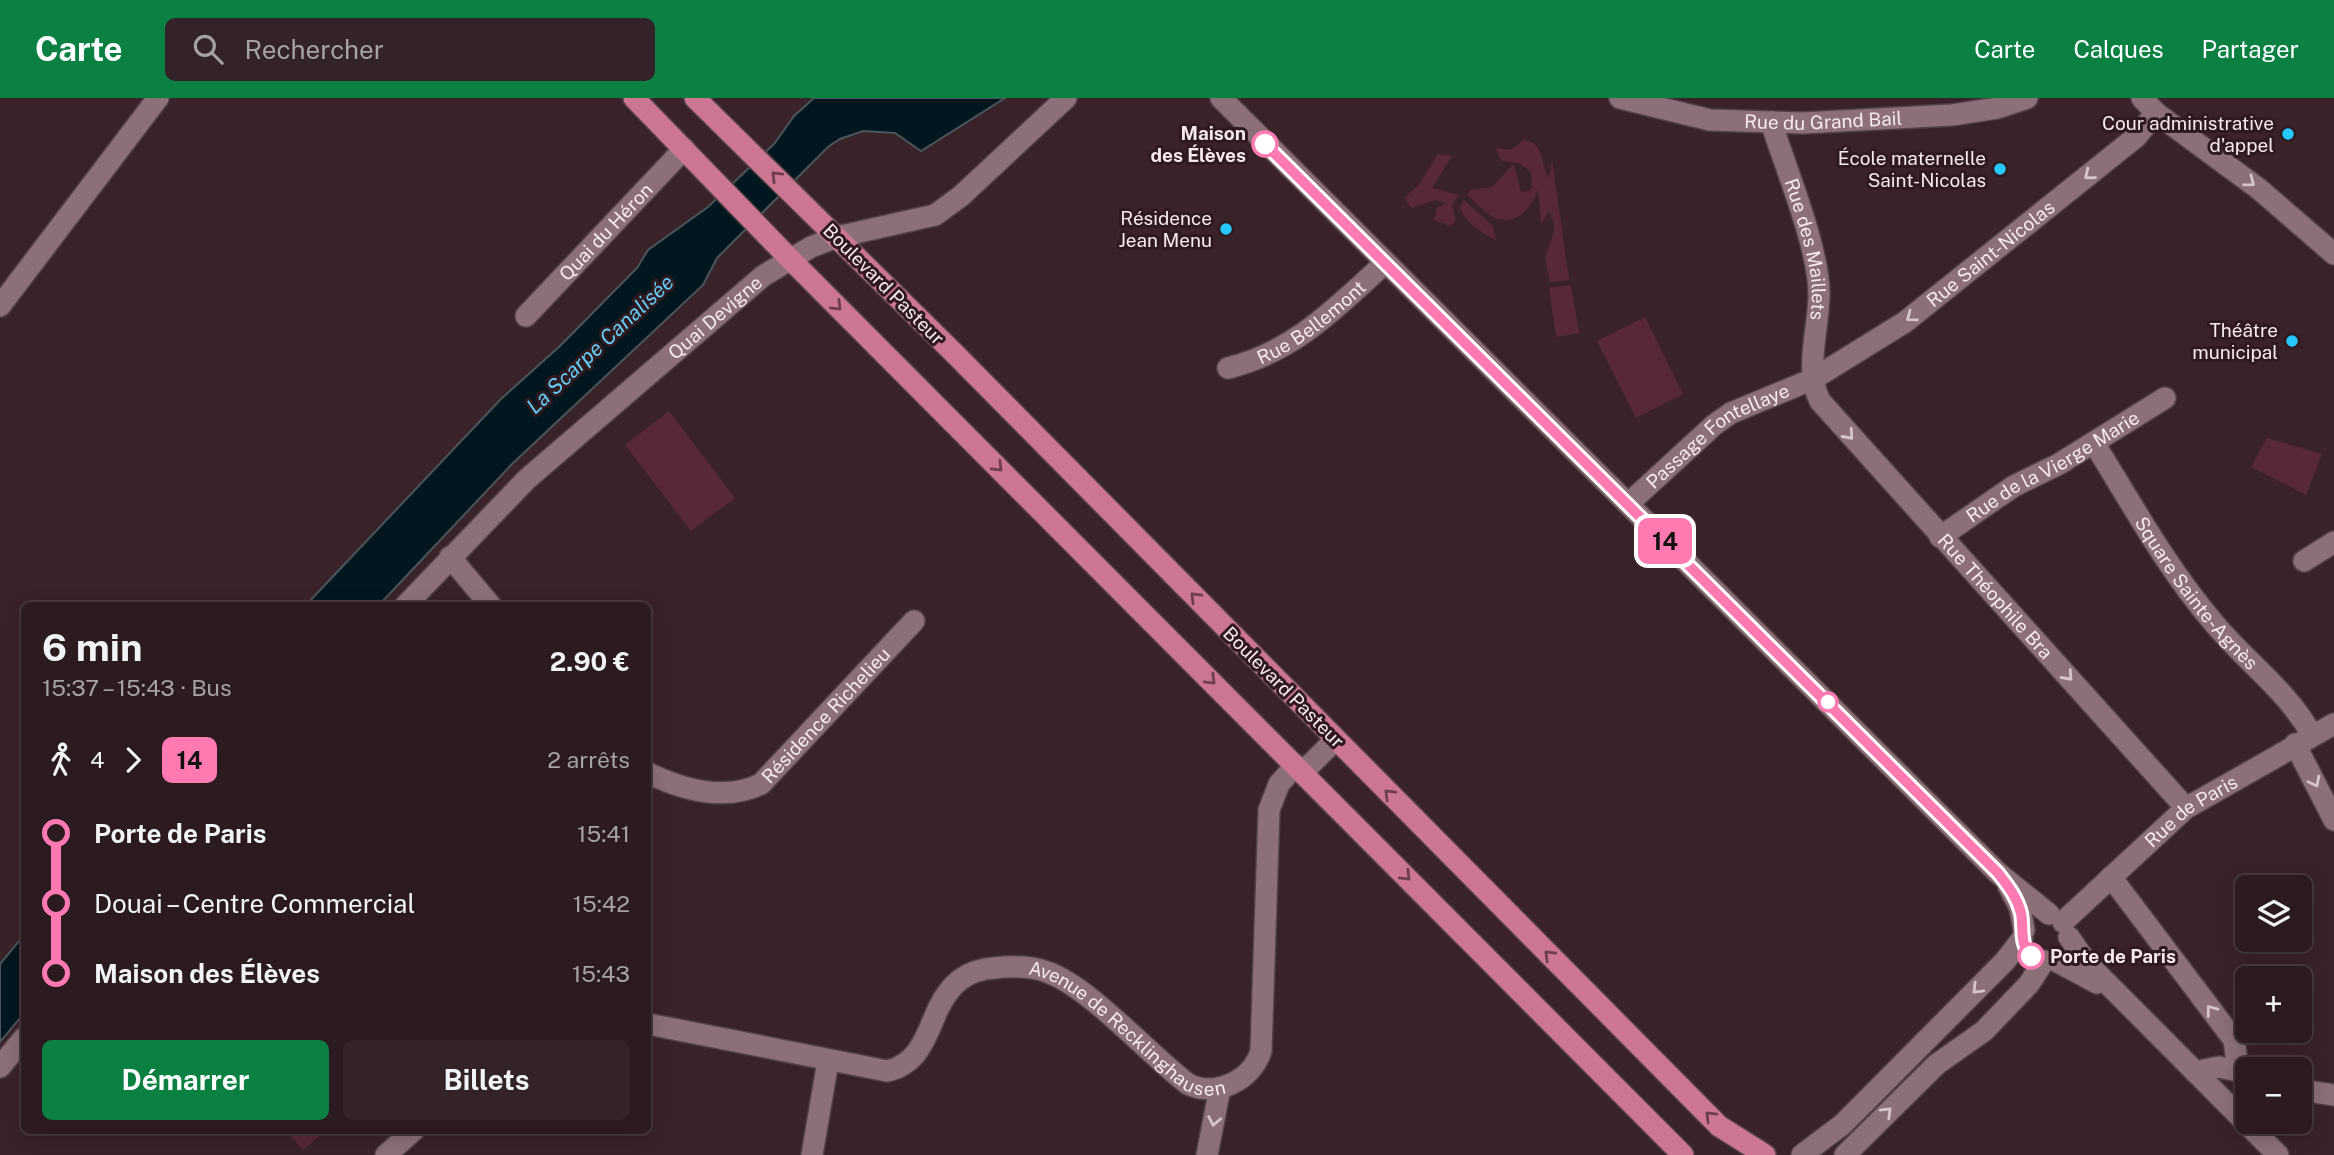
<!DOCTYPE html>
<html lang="fr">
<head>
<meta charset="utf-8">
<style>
  :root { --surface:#2b1a1f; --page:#332328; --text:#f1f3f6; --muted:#a6a1a4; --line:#47383d; --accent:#0b8043 }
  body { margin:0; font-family:"Public Sans",sans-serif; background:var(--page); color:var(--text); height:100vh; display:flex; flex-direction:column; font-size:26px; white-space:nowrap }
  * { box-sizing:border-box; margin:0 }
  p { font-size:23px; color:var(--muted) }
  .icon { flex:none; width:38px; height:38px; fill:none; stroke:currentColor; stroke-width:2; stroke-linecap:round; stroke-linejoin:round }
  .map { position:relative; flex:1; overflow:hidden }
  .side { position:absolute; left:21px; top:504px; width:630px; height:532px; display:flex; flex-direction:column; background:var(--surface); border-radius:10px; box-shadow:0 4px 18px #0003,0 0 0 2px var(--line) }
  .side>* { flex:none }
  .badge { padding:0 14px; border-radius:10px; font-size:24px; line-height:46px }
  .buttons { position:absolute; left:2235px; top:777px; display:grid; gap:14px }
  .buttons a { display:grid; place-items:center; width:77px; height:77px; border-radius:10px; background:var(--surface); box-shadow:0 4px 18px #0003,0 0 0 2px var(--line); font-size:35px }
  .map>.badge { position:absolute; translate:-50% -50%; box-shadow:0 0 0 4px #fff }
  .legs { display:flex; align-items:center; gap:10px; height:77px; padding:0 21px; font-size:23px }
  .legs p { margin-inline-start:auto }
  .overview { display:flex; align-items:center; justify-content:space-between; height:119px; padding:0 21px }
  h1 { font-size:38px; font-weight:700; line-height:52px }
  .cta { display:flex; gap:14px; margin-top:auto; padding:14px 21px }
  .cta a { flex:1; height:80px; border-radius:10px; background:var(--accent); color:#fff; font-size:28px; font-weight:700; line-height:80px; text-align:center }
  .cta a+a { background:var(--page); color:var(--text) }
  ul { padding:0 21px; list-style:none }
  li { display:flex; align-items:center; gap:24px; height:70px; font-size:26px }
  li i { display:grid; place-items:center; width:10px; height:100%; margin:0 9px; background:currentColor }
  li i::after { content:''; width:18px; height:18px; margin:-9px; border:5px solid; border-radius:50%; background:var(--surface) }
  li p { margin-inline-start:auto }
  li:first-child i { background:linear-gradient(#0000 50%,currentColor 0) }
  li:last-child i { background:linear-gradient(currentColor 50%,#0000 0) }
  header { display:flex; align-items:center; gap:42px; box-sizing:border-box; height:98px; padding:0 35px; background:var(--accent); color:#fff }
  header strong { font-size:33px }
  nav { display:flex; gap:38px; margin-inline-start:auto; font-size:24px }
  .search { width:490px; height:63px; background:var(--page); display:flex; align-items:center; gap:18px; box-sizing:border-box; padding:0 24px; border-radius:10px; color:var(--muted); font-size:26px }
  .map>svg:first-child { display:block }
</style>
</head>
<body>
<header>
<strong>Carte</strong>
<div class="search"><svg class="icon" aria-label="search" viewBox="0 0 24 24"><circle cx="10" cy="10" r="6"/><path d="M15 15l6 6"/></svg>Rechercher</div>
<nav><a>Carte</a><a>Calques</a><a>Partager</a></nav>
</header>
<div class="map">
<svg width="2334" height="1057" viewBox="0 0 2334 1057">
  <rect width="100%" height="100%" fill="#392329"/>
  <path fill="#592837" d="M1524,42C1545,45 1540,65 1549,80L1552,61L1569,182L1550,184C1549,176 1544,162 1546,156C1552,138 1559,132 1549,113L1541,126L1538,91C1534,107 1518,127 1498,121C1487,118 1476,104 1467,97L1470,92L1492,89L1514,66L1521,94L1529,93L1532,89L1531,74L1519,65L1502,63L1495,50L1511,52Z
    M1438,56L1452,58L1432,90L1459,97L1452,107L1456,123L1450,128L1434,122L1437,110L1446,105L1435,102L1412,110L1404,100L1418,88Z
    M1464,102L1493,128L1496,142C1484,136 1463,124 1460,108Z
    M1571,187L1579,235L1556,239L1549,190Z
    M1645,219L1683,296L1636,320L1597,243Z
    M669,313L735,400L691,433L625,347Z
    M2267,340L2322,356L2306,397L2251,369Z
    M286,1033H325L303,1052Z"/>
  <path fill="#01161e" stroke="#4b555c" stroke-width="2" d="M814,0H1005L921,53L895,35L863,33L840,41L829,48L717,160L703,187L512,366L379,507L305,508L501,301L560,248L637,170L648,152L708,109L774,46L794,18Z
    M24,837V915L0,944V866Z"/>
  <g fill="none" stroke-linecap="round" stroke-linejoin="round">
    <defs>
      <g id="minor">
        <path d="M1221,0L1998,775L2049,816"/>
        <path id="s1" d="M1620,0L1710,22L1803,25L1952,17L1997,10L2027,0"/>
        <path d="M2142,0L2156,15L2259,91L2334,156"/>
        <path id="s2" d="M1771,24C1786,71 1819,150 1819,196C1819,230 1804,272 1820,303L2186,710"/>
        <path d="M0,208L158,0"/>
        <path id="s3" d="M526,218L684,51"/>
        <path id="s4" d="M1228,270C1294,254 1337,209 1385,165"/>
        <path id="s5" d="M2094,345C2132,406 2166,469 2213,524C2245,563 2287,592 2312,637"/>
        <path id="s6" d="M1628,406L1714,327L1731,315L1813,281L1905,224L2136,39L2156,15"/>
        <path id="s7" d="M1940,439L2014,388L2059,366L2165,300"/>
        <path d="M450,459L491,508"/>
        <path d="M2304,463L2334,444"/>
        <path id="s8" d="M405,508L527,381L763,178L811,149L837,139L935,117L961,98L1066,0"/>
        <path d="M2295,646L2334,722"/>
        <path d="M1303,674L1335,642"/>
        <path id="s9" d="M648,675C683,692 724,704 761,686L914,523"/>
        <path d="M2111,779L2234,942L2238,972"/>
        <path d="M2008,787L2020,810L2024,832"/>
        <path id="s10" d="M2063,824L2186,710L2334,626"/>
        <path d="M2069,839L2087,865L2278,1057"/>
        <path d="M2054,862L2097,885"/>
        <path id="s11" d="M648,926L887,973C919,966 926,938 938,911C950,886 966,872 994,870C1012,868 1031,868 1047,874C1090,889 1149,957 1188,986C1216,1000 1252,982 1261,953L1269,712L1279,686L1296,667"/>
        <path d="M0,969L24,940"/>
        <path d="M2195,974L2219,969L2247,975"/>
        <path d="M2300,992L2334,997"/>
        <path d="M386,1057L414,1032"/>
        <path d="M812,1057L828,963"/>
        <path d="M1207,1057L1220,990"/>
        <path d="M1802,1057L1843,1026L2005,863L2022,841"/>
        <path d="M1845,1057L1937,966L1984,933L2029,886L2044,863"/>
      </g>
      <path id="major" d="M634,0L789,160L1683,1057
        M695,0L953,254L1719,1028L1765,1057"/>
    </defs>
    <use href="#minor" stroke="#534146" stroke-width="24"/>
    <use href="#major" stroke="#534146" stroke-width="24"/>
    <use href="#minor" stroke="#8b7177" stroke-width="21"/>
    <use href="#major" stroke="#cd7691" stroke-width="21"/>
  </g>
  <defs><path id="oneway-chevron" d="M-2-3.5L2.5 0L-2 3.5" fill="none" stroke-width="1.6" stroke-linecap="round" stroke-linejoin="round" transform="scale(1.75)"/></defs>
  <g stroke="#d7c5c9">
    <use href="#oneway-chevron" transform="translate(2089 77) rotate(141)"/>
    <use href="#oneway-chevron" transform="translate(2250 84) rotate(37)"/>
    <use href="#oneway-chevron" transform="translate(1911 219) rotate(143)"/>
    <use href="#oneway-chevron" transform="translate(1849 337) rotate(48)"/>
    <use href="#oneway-chevron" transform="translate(2068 578) rotate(48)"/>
    <use href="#oneway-chevron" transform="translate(2315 684) rotate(63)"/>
    <use href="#oneway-chevron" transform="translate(1977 891) rotate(135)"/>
    <use href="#oneway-chevron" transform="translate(2211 912) rotate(-127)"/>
    <use href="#oneway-chevron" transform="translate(1887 1014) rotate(-44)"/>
    <use href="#oneway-chevron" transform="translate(1214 1023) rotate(101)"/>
  </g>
  <g stroke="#6e3f4d">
    <use href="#oneway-chevron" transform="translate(776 78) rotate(-135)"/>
    <use href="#oneway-chevron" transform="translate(837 208) rotate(45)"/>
    <use href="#oneway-chevron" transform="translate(998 369) rotate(45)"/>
    <use href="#oneway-chevron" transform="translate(1195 499) rotate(-135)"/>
    <use href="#oneway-chevron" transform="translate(1211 582) rotate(45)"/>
    <use href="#oneway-chevron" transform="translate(1389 696) rotate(-135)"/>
    <use href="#oneway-chevron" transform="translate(1406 778) rotate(45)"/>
    <use href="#oneway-chevron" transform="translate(1549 857) rotate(-135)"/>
    <use href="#oneway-chevron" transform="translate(1710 1018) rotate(-135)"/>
  </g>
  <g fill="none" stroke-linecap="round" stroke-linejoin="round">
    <defs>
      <path id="line-1" d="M1265,46L1998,775C2008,788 2017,799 2021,815C2024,831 2019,845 2031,858"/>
    </defs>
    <use href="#line-1" stroke="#fff" stroke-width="16"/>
    <use href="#line-1" stroke="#ff7ab1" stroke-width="10"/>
  </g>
  <g fill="#25c9fe" stroke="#2e1a1f" stroke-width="2.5">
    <circle cx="2288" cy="36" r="7"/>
    <circle cx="2000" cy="71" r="7"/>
    <circle cx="1226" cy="131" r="7"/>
    <circle cx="2292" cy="243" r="7"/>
  </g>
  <g fill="#fff" stroke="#ff7ab1" stroke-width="3.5">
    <circle cx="1265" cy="46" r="12"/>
    <circle cx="1828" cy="604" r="9"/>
    <circle cx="2031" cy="858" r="12"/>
  </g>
  <g text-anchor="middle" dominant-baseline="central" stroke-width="6" stroke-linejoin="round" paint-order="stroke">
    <g font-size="19" fill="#f8e9ec" stroke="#2e1a1f">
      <text stroke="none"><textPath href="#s1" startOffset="206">Rue du Grand Bail</textPath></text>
      <text stroke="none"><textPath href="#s3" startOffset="116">Quai du Héron</textPath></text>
      <text stroke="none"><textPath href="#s2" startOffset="133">Rue des Maillets</textPath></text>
      <text stroke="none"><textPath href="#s6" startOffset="444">Rue Saint-Nicolas</textPath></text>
      <text transform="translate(884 186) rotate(45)">Boulevard Pasteur</text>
      <text stroke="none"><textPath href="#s8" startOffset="424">Quai Devigne</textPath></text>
      <text stroke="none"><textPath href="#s4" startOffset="96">Rue Bellemont</textPath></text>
      <text stroke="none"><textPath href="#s6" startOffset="114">Passage Fontellaye</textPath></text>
      <text stroke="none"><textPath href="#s7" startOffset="133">Rue de la Vierge Marie</textPath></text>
      <text stroke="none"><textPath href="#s5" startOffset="182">Square Sainte-Agnès</textPath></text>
      <text stroke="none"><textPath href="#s2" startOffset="550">Rue Théophile Bra</textPath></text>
      <text transform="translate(1284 589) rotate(45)">Boulevard Pasteur</text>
      <text stroke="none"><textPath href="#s9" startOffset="212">Résidence Richelieu</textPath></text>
      <text stroke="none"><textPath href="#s10" startOffset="170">Rue de Paris</textPath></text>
      <text stroke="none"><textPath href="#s11" startOffset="555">Avenue de Recklinghausen</textPath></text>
    </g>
    <g font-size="19" fill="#f8e9ec" stroke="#2e1a1f" text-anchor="end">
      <text x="2274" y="25">Cour administrative<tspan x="2274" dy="22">d'appel</tspan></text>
      <text x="1986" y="60">École maternelle<tspan x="1986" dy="22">Saint-Nicolas</tspan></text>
      <text x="1212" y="120">Résidence<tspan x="1212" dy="22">Jean Menu</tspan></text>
      <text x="2278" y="232">Théâtre<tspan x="2278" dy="22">municipal</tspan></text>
    </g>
    <g font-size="19" font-weight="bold" fill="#f8e9ec" stroke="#2e1a1f" text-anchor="end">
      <text x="1246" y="35">Maison<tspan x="1246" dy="22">des Élèves</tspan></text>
      <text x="2050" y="858" text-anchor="start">Porte de Paris</text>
    </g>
    <g font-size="21" font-style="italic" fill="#63cdf7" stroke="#2e1a1f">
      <text transform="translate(600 246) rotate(-43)">La Scarpe Canalisée</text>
    </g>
  </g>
</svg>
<div class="buttons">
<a><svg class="icon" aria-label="layers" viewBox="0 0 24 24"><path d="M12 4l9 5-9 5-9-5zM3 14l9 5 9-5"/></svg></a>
<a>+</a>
<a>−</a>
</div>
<b class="badge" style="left:1665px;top:443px;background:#ff7ab1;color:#111">14</b>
<section class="side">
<div class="overview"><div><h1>6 min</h1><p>15:37 – 15:43 · Bus</p></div><b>2.90 €</b></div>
<div class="legs"><svg class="icon" aria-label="walk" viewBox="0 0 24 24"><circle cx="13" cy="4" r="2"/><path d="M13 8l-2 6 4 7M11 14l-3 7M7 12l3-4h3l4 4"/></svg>4<svg class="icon" aria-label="forward" viewBox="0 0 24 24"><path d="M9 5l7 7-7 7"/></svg><b class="badge" style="background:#ff7ab1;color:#111">14</b><p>2 arrêts</p></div>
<ul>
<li><i style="color:#ff7ab1"></i><b>Porte de Paris</b><p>15:41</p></li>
<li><i style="color:#ff7ab1"></i><span>Douai – Centre Commercial</span><p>15:42</p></li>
<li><i style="color:#ff7ab1"></i><b>Maison des Élèves</b><p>15:43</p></li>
</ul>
<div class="cta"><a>Démarrer</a><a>Billets</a></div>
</section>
</div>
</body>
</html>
